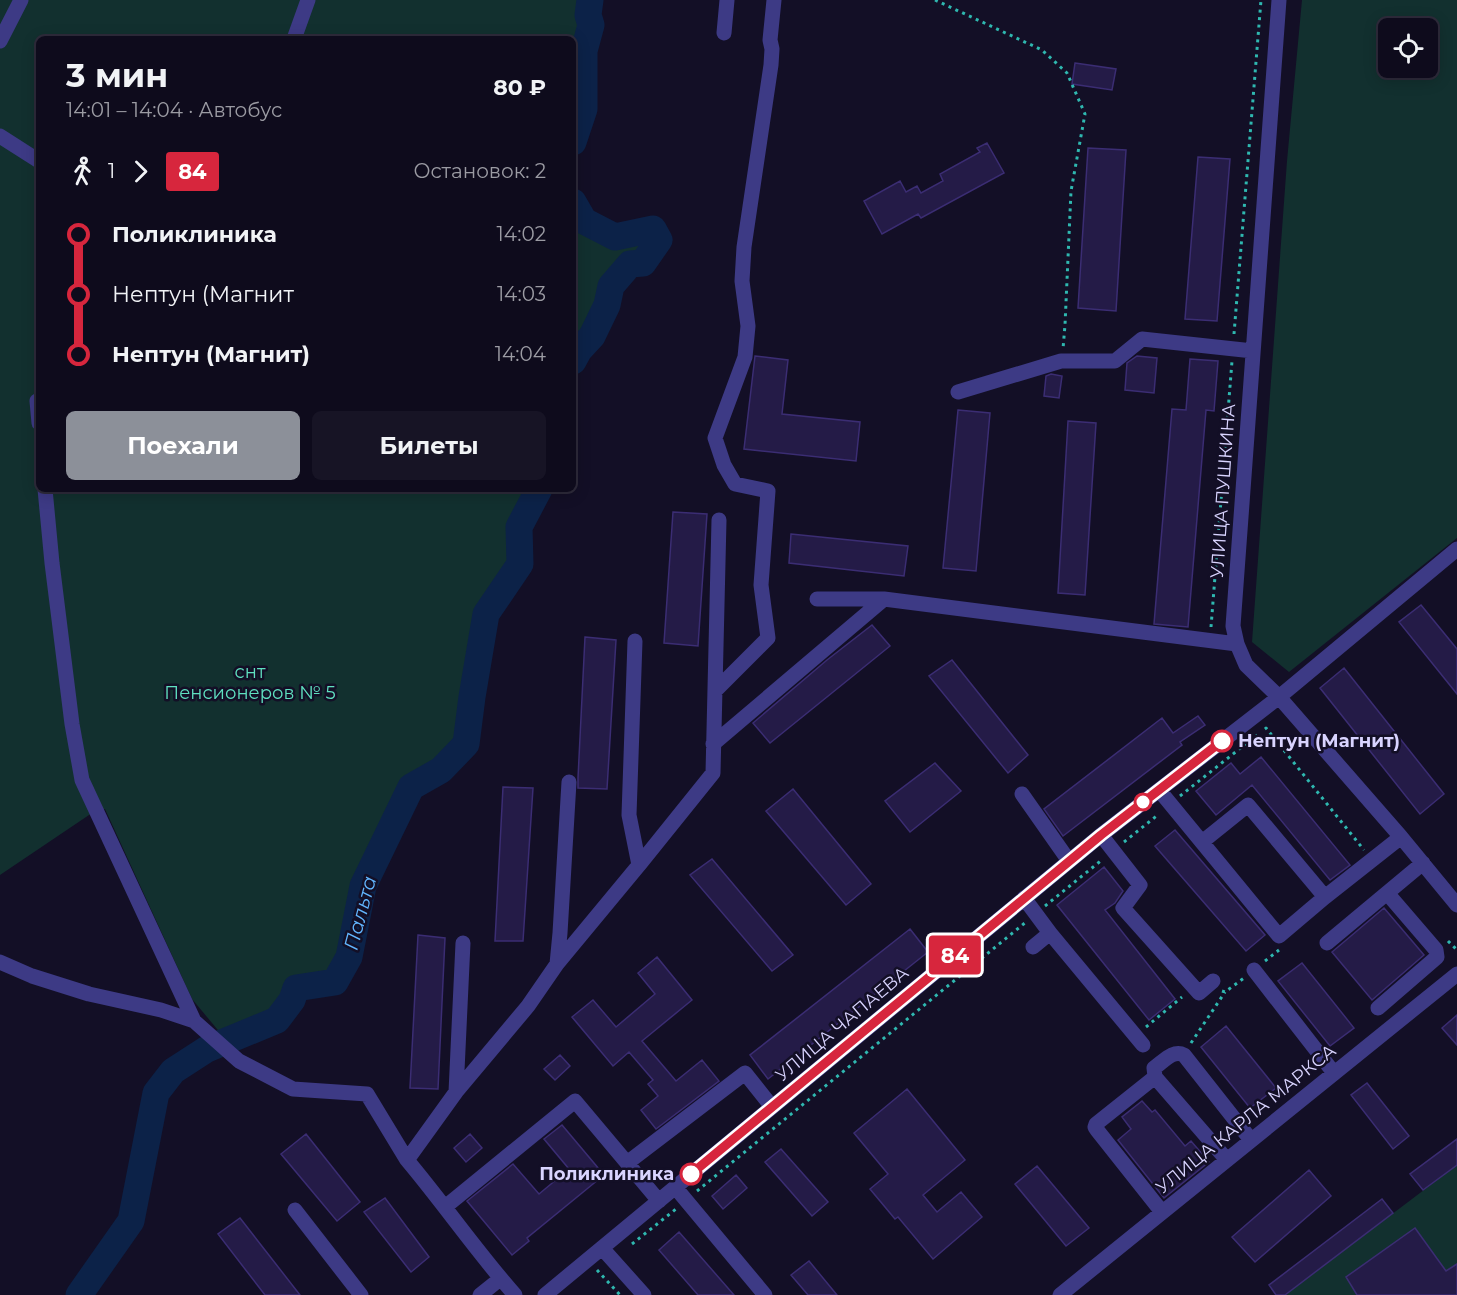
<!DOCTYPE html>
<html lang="ru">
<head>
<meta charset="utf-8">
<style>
  :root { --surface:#0e0b1c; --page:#171425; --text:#f1f3f6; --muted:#9b9ba3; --line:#2e2b3b; --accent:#8c9099 }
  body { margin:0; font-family:Montserrat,sans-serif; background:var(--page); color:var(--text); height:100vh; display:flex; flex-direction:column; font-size:22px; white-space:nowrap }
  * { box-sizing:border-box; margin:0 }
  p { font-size:20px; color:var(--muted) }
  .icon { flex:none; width:33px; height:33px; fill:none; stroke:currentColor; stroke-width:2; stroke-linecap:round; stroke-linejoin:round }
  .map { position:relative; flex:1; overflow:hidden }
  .details { position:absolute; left:36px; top:36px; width:540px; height:456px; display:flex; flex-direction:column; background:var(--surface); border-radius:9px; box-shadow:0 3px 15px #0003,0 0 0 2px var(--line) }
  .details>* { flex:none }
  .badge { padding:0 12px; border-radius:4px; font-size:21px; line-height:39px }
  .controls { position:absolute; left:1378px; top:18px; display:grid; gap:12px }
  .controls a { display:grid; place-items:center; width:60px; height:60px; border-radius:9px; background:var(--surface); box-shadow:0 3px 15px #0003,0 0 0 2px var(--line); font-size:30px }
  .map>.badge { position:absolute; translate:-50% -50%; box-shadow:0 0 0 3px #fff }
  .legs { display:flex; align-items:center; gap:9px; height:66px; padding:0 30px; font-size:20px }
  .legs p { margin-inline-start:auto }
  .overview { display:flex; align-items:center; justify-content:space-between; height:102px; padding:0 30px }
  h1 { font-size:33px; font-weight:700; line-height:45px }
  .action { display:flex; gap:12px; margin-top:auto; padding:12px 30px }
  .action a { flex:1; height:69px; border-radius:9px; background:var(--accent); color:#fff; font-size:24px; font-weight:700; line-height:69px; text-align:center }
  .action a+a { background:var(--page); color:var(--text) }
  ul { padding:0 30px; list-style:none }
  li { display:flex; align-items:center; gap:21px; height:60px; font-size:22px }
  li i { display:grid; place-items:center; width:9px; height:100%; margin:0 8px; background:currentColor }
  li i::after { content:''; width:15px; height:15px; margin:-8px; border:4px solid; border-radius:50%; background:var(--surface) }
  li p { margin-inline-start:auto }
  li:first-child i { background:linear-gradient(#0000 50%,currentColor 0) }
  li:last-child i { background:linear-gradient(currentColor 50%,#0000 0) }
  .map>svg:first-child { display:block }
</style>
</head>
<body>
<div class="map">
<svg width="1457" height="1295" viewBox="0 0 1457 1295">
  <rect width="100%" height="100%" fill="#130f26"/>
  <path fill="#12302f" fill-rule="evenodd" d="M0,0H590L588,15L591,25L584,51V109L573,142V39H39V489H539L519,527L520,564L486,614L472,697L466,744L441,770L411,787L363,886L349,957L335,982L296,988L292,1000L277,1020L227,1041L192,999L105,809L92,813L0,875Z
    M1302,0H1457V538L1289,672L1252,642L1287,161ZM1428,28V68H1389V28Z
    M573,202L584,221L615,237L653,229L659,240L643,263L630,264L611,285L607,305L592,336L579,350L573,361Z
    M1457,1165V1295H1285Z"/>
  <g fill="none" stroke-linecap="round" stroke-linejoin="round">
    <path stroke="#0c2248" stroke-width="27" d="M573,142L584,109V51L591,25L588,15L590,0
      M573,202L584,221L615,237L653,229L659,240L643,263L630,264L611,286L607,305L592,336L579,350L573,361
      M79,1295L131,1221L156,1093L173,1071L207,1049L277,1020L292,1000L296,988L335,982L349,957L363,886L411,787L441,770L466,744L472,697L486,614L520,564L519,527L539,489"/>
  </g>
  <path fill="#241b47" stroke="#3b2d73" stroke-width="1.5" d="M1075,63L1116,69L1112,90L1072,84Z
    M987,143L1004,173L921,218L918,214L882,234L864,201L900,181L906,192L917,186L921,193L943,181L940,174L980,152L977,148Z
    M1088,148L1126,150L1116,311L1078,308Z
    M1198,157L1230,159L1217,321L1185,319Z
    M755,356L788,360L782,414L860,422L856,461L744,449Z
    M1137,356L1157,358L1154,393L1125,390L1127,363Z
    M1190,359L1218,361L1214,411L1206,410L1188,627L1154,624L1172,409L1186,410Z
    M1051,374L1062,376L1059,398L1044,396L1046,376Z
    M958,410L990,413L976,571L943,568Z
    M1068,421L1096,423L1085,595L1058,593Z
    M673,512L707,514L698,646L664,643Z
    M791,534L908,546L904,576L789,563Z
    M1421,605L1457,649V694L1399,622Z
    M872,625L890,646L770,743L753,723L827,660Z
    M585,637L616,640L607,789L578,788V778Z
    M952,660L1028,755L1008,773L929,676Z
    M1344,668L1444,794L1420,814L1320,688Z
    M1198,716L1205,725L1180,742L1182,745L1063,836L1044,809L1162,718L1173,733Z
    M1261,757L1350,865L1330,880L1252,785L1216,815L1196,791L1231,763L1240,774Z
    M935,763L961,791L910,832L885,801Z
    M503,787L533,788L523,941H495Z
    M793,789L871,884L846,905L766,811Z
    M1175,830L1265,935L1246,951L1155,846Z
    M712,859L793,955L772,971L690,875Z
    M1104,867L1123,891L1115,903L1105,910L1175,999L1149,1020L1057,905Z
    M1384,908L1424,955L1372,1000L1332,952Z
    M910,929L928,952L768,1079L750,1055Z
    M418,935L445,938L438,1089L410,1088Z
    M657,957L692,1000L642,1041L676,1081L702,1060L719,1081L656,1129L641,1110L658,1096L648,1084L653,1080L629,1052L613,1066L572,1017L593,1000L616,1027L655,994L638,973Z
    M1302,963L1354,1028L1330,1046L1278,981Z
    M1457,1015V1045L1442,1028Z
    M1226,1026L1276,1088L1250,1108L1201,1047Z
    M560,1055L570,1066L555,1080L544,1069Z
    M1367,1083L1409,1136L1393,1149L1351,1095Z
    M907,1089L965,1160L923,1195L937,1212L961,1192L982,1217L933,1259L898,1217L895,1219L870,1189L888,1174L854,1133Z
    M1142,1101L1152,1112L1155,1110L1185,1146L1191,1141L1209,1162L1164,1198L1118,1140L1131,1129L1122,1117Z
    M562,1125L604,1175L527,1238L529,1241L512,1255L467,1201L513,1164L539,1194L569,1169L544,1139Z
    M306,1134L360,1202L337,1221L281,1154Z
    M470,1134L482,1148L466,1162L454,1148Z
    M1457,1139V1165L1423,1190L1410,1174Z
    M781,1149L828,1202L812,1216L765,1162Z
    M1037,1166L1089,1228L1066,1246L1015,1184Z
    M1309,1170L1331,1196L1255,1262L1232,1237Z
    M736,1175L747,1188L723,1209L712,1196Z
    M385,1198L429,1257L411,1272L364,1212Z
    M1382,1199L1393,1213L1285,1295H1276L1269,1285Z
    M240,1218L300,1295H265L218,1234Z
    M1415,1228L1446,1271L1457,1264V1295H1357L1346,1277Z
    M679,1232L734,1295H698L659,1250Z
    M809,1261L837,1295H808L791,1275Z"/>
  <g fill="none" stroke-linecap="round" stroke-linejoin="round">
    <path stroke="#2fb8b0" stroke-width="3" stroke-dasharray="3 4.5" stroke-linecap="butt" d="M935,0L1042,50L1067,73L1085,114L1071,191L1065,325L1063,349
      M1234,334L1261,0
      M1211,627L1232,361
      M1265,729L1266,728L1364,850
      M1180,796L1257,735
      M1124,842L1159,814
      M1045,906L1103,859
      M1448,941L1457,950
      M1265,961L1279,950
      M1222,991L1225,992L1244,978
      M1146,1027L1182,997
      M1191,1043L1225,992
      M697,1191L1026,922
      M632,1244L676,1209
      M597,1270L620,1295"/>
    <path stroke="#3d3a85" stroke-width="15" d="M1279,0L1233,626L1237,644L1246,665L1279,697L1401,837L1457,905
      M724,33L727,0
      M294,39L308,0
      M0,41L21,0
      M0,136L39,161
      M958,392L1061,361H1115L1142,339L1253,351
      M39,400L37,401L39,423
      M45,489L52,563L72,724L82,780L194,1021L239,1061L293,1089L367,1094L407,1160
      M817,599H884L1237,644
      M715,691L768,638L761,585L768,491L735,484L724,465L715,438L745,357L748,326L742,281L744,247L771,65L772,49L770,40L774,0
      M713,744L884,599
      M1159,790L1279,936L1325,897L1248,805L1202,842
      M1022,794L1069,861
      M1101,835L1140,885L1123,908L1199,993L1213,981
      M639,865L713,773L719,520
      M1325,897L1401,837
      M1024,898L1050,933L1033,947
      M1050,933L1143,1045
      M463,943L456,1092L407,1160C444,1204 477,1252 515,1295
      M1327,943L1423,863
      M0,962L32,976L89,994L161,1010L194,1021
      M557,964L639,865L629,815L635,641
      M1254,970L1334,1073
      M1378,1008L1437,957L1436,950L1387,893
      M1155,1077L1154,1068C1163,1062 1173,1049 1184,1055L1251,1140
      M456,1092L528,1006L557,964L560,933L569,782
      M627,1163L745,1073L772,1107
      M675,1187L765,1295
      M445,1207L575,1101L659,1201
      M295,1210L361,1295
      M1162,1212L1097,1130L1095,1127L1096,1124L1155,1077L1227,1160
      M602,1248L644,1295
      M480,1295L500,1279
      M545,1295L1101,835L1279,697L1457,549
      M1060,1295L1457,974"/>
  </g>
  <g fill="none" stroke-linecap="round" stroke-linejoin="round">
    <defs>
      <path id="line-1" d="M691,1174L1101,835L1222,741"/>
    </defs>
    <use href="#line-1" stroke="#fff" stroke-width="14"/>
    <use href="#line-1" stroke="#d7263d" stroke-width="9"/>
  </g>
  <g fill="#fff" stroke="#d7263d" stroke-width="3">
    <circle cx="1222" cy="741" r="10"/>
    <circle cx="1143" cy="802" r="8"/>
    <circle cx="691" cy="1174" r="10"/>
  </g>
  <g text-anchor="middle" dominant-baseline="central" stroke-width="5" stroke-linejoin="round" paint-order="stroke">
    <g font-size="18" fill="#d9d4ff" stroke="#130f26">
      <text transform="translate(1223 491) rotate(-86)">УЛИЦА ПУШКИНА</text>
      <text transform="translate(842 1024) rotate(-40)">УЛИЦА ЧАПАЕВА</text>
      <text transform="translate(1246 1119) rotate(-39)">УЛИЦА КАРЛА МАРКСА</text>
    </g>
    <g font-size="18" fill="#5fe0c0" stroke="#130f26">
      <text x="250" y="672">снт<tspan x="250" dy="21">Пенсионеров № 5</tspan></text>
    </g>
    <g font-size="18" font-weight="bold" fill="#d9d4ff" stroke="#130f26" text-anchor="start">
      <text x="1238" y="741">Нептун (Магнит)</text>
      <text x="674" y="1174" text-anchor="end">Поликлиника</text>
    </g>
    <g font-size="20" font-style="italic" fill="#62b6ff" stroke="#130f26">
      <text transform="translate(360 913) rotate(-75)">Пальта</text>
    </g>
  </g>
</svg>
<div class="controls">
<a><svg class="icon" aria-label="locate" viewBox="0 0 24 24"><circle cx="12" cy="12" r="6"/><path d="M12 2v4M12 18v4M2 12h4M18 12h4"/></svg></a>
</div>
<b class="badge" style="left:955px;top:955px;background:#d7263d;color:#fff">84</b>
<section class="details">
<div class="overview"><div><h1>3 мин</h1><p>14:01 – 14:04 · Автобус</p></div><b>80 ₽</b></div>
<div class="legs"><svg class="icon" aria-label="walk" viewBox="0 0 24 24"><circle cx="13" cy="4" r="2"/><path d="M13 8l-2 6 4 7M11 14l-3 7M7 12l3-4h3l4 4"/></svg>1<svg class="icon" aria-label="forward" viewBox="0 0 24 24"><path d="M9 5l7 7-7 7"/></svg><b class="badge" style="background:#d7263d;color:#fff">84</b><p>Остановок: 2</p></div>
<ul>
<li><i style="color:#d7263d"></i><b>Поликлиника</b><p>14:02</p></li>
<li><i style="color:#d7263d"></i><span>Нептун (Магнит</span><p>14:03</p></li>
<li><i style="color:#d7263d"></i><b>Нептун (Магнит)</b><p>14:04</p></li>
</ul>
<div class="action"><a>Поехали</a><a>Билеты</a></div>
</section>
</div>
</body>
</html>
